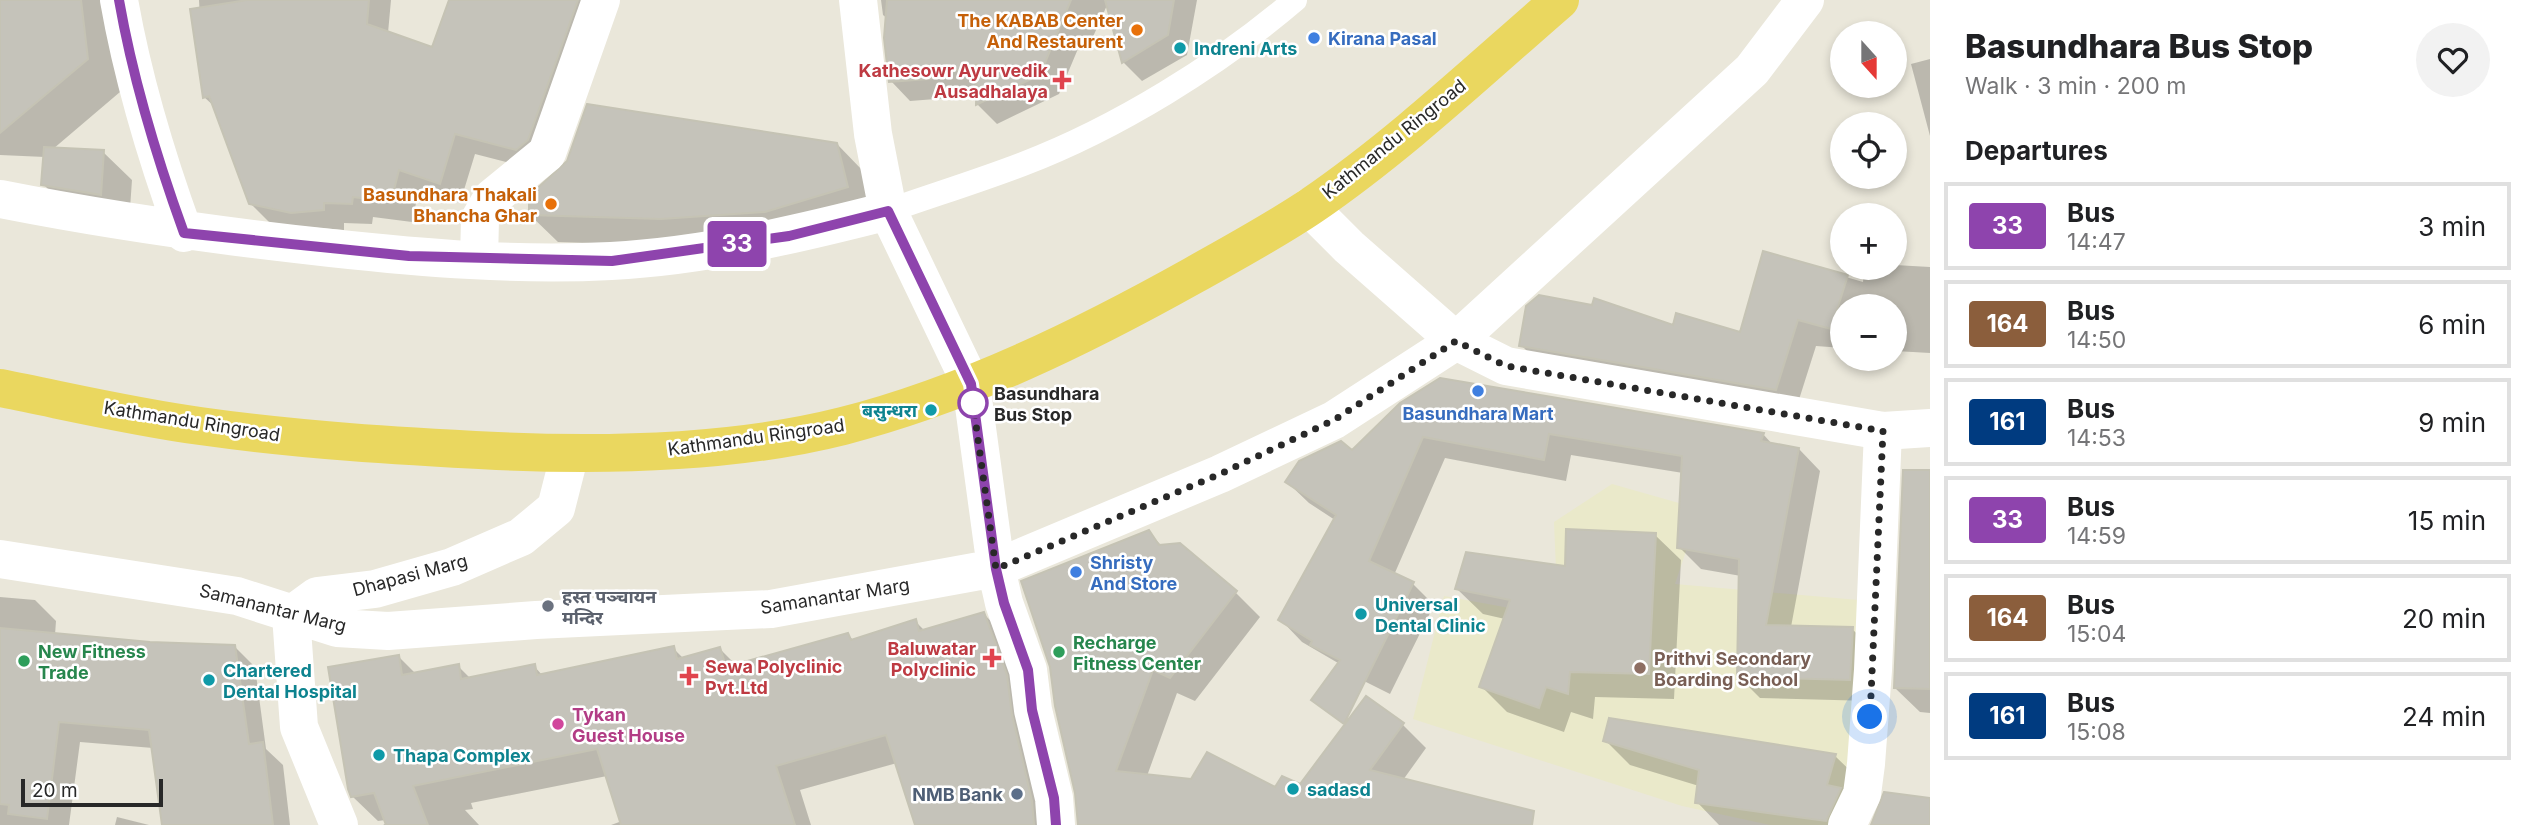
<!DOCTYPE html>
<html lang="en">
<head>
<meta charset="utf-8">
<style>
  :root { --surface:#fff; --page:#f2f2f2; --text:#202124; --muted:#757577; --line:#e0e0e0 }
  body { margin:0; font-family:Inter,"Noto Sans Devanagari",sans-serif; background:var(--page); color:var(--text); height:100vh; display:flex; flex-direction:column; font-size:26px; white-space:nowrap }
  * { box-sizing:border-box; margin:0 }
  p { font-size:23px; color:var(--muted) }
  .icon { flex:none; width:38px; height:38px; fill:none; stroke:currentColor; stroke-width:2; stroke-linecap:round; stroke-linejoin:round }
  .map { position:relative; flex:1; overflow:hidden }
  .drawer { display:flex; flex-direction:column; background:var(--surface); width:595px }
  .drawer>* { flex:none }
  .badge { padding:0 14px; border-radius:5px; font-size:24px; line-height:46px }
  .needle { width:46px; rotate:159deg }
  .controls { position:absolute; left:1830px; top:21px; display:grid; gap:14px }
  .controls a { display:grid; place-items:center; width:77px; height:77px; border-radius:50%; background:var(--surface); box-shadow:0 4px 10px #0003; font-size:35px }
  .scale { position:absolute; left:21px; bottom:18px; width:142px; box-sizing:border-box; padding-left:7px; border:4px solid #282828; border-top:0; font-size:19px; line-height:24px; white-space:nowrap; color:#282828; -webkit-text-stroke:5px #fff; paint-order:stroke }
  .you { position:absolute; width:35px; height:35px; margin:-18px; border:5px solid #fff; border-radius:50%; background:#1a73e8; box-shadow:0 0 0 10px #1a73e833 }
  .map>.badge { position:absolute; translate:-50% -50%; box-shadow:0 0 0 4px #fff }
  h2 { padding:0 35px; font-size:26px; line-height:63px }
  .round { display:grid; place-items:center; flex:none; width:74px; height:74px; border-radius:37px; background:var(--page) }
  .summary { display:flex; align-items:center; justify-content:space-between; height:119px; padding:0 35px }
  h1 { font-size:33px; font-weight:800; line-height:52px }
  ul { padding:0; list-style:none }
  li { display:flex; align-items:center; gap:21px; height:88px; margin:0 14px 10px; padding:0 21px; border:4px solid var(--line); border-radius:0px }
  li div { flex:1 }
  li b { display:block; font-size:26px }
  li em { font-style:normal }
  li .badge { min-width:77px; font-weight:700; text-align:center }
  main { display:flex; flex:1; min-height:0 }
  .map>svg:first-child { display:block }
</style>
</head>
<body>
<main>
<div class="map">
<svg width="1930" height="825" viewBox="0 0 1930 825">
  <rect width="100%" height="100%" fill="#eae7da"/>
  <path fill="#eae9ca" d="M1612,484L1700,509L1675,584L1859,600L1846,825H1770L1682,806L1413,719L1444,596L1558,617L1554,522Z"/>
  <path fill="#0003" d="M0,0H112L120,92L53,149L103,152L132,180L129,223L72,213L43,184L45,157L0,155Z
    M199,0H391L388,33L433,49L451,0H606L537,170L475,154L460,203L419,189L412,222L373,217L372,224L344,223V230L271,224L250,203L215,107L204,97Z
    M881,0H1197L1187,55L1142,81L1123,62L1108,3L1088,48L1080,44L1059,94L997,124L978,105V89L949,98L910,101L891,81L888,19L883,15Z
    M1930,59V136L1911,64Z
    M837,144L864,172L874,214L690,246L558,242L530,215Z
    M1764,253L1863,282L1864,268H1895V265L1930,267V353L1895,351V306H1843V348L1816,346L1796,409L1541,365L1521,345L1674,327L1741,334Z
    M1401,405L1763,434L1773,445L1799,449L1820,471L1791,627L1852,629L1874,650L1871,701L1760,698L1738,676L1741,576L1701,569L1679,547L1683,473L1571,455L1566,481L1445,458L1394,575L1413,584L1434,605L1390,694L1360,679L1340,659L1338,663L1302,642L1281,620L1335,520L1309,503L1287,482L1352,453Z
    M1930,471V713L1920,712L1895,688Z
    M1148,532L1162,546L1236,593L1260,617L1195,701L1177,693L1147,776L1276,825H1078V796Z
    M1655,535L1681,560L1674,699L1595,697L1593,719L1571,712L1564,732L1507,712L1481,686L1505,619L1483,614L1457,589L1567,568Z
    M0,597L35,600L56,621L55,635L150,643L234,646L255,667L266,749L283,765L290,825H167L153,748L80,742L69,825H0Z
    M984,614L1008,639L1056,825H917L897,763L800,790L811,825H611L622,821L607,776L471,803L473,809L465,810L479,825H383L394,819L378,821L353,797L330,669L399,657L416,674L458,666L471,679L534,666L543,676L673,648L684,659L720,649L737,666L848,635L854,641L915,621L925,631Z
    M1403,725L1426,748L1403,780L1515,825H1308Z
    M1605,740L1835,756L1860,780V825H1719L1697,802L1699,786L1630,765Z
    M117,817L149,825H115Z"/>
  <path fill="#c5c3ba" stroke="#c5c3b4" stroke-width="2" d="M0,0H81L88,59L0,133Z
    M247,0H369L367,24L432,47L449,0H578L528,140L516,150L455,134L440,184L399,170L391,202L353,197L352,204L324,203V210L291,213L249,204L209,96L203,98L190,9Z
    M887,0H1071L1040,75L976,105L977,64L929,79L889,82L884,38Z
    M1105,0H1174L1168,35L1122,63Z
    M587,104L837,143L848,187L765,212L661,219L529,215V196L567,161Z
    M44,147L104,150L101,195L41,185Z
    M1763,251L1848,275L1831,329L1798,320L1776,390L1519,346L1526,306L1539,295L1592,305L1594,298L1673,325L1676,313L1740,332Z
    M1440,378L1764,433L1761,441L1799,448L1766,625L1853,627L1850,680L1737,677L1739,559L1677,548L1682,456L1549,434L1544,460L1423,437L1369,561L1414,582L1344,724L1311,700L1340,660L1310,645L1312,641L1278,620L1336,515L1285,482L1299,461L1341,441L1352,450L1400,403Z
    M1903,470H1930V689L1894,688Z
    M1566,529L1656,533L1649,674L1570,672L1568,694L1546,687L1539,708L1479,687L1510,600L1455,589L1466,552L1565,566Z
    M1149,530L1159,545L1180,543L1237,591L1170,678L1153,670L1116,771L1191,779L1207,752L1275,787L1282,776L1300,784L1366,696L1404,723L1370,770L1534,811L1532,825H1078L1075,793L1055,706L1050,667L1021,581Z
    M984,612L1007,675L1012,715L1032,801L1034,825H915L886,735L776,766L795,825H621L597,749L413,786L428,825H386L374,793L351,797L348,789L328,667L399,655L402,675L459,664L461,679L535,664L537,675L674,646L677,659L720,647L726,667L848,633L851,640L916,619L919,631Z
    M0,628L150,642L235,645L249,744L263,742L273,825H162L149,730L59,722L47,819L8,814L9,805L0,804Z
    M1609,718L1836,754L1827,785L1841,788L1826,821L1695,803L1699,770L1603,741Z
    M1884,792L1930,798V825H1871Z"/>
  <g fill="none" stroke-linecap="round" stroke-linejoin="round">
    <path stroke="#fff" stroke-width="24" d="M888,211C933,195 979,181 1023,164C1117,128 1219,65 1295,0"/>
    <path stroke="#fff" stroke-width="38" d="M119,0C133,80 156,156 184,233
      M858,0L873,134L888,211
      M0,199C111,221 218,236 331,248C423,258 518,266 611,261C705,256 798,234 888,211L971,384L996,568L1004,603L1028,670L1033,710L1054,798L1056,825
      M479,260L480,219L492,198L547,153L601,0
      M0,559L237,596L337,628L388,631L536,620L771,609L996,568L1220,474L1334,420L1456,341L1752,70L1805,0
      M339,825L299,727L291,615L317,596L375,589L452,567L521,537L556,508L570,453
      M1847,825L1862,794L1866,764L1873,670L1883,431"/>
    <path stroke="#fff" stroke-width="38" d="M1309,207L1349,247L1456,341L1506,366L1883,431L1930,428"/>
    <path stroke="#ead75f" stroke-width="38" d="M0,388C66,401 133,417 200,426C299,440 397,446 497,451C607,456 736,453 843,426C967,394 1083,337 1194,275C1233,253 1274,231 1311,206C1400,145 1479,70 1560,0"/>
  </g>
  <g fill="none" stroke-linecap="round" stroke-linejoin="round">
    <defs>
      <path id="line" d="M119,0C133,80 156,156 184,233L409,256L612,261L789,236L888,211L971,384L996,569L1004,603L1028,670L1032,710L1054,798L1056,825"/>
    </defs>
    <use href="#line" stroke="#fff" stroke-width="16"/>
    <use href="#line" stroke="#8e44ad" stroke-width="10"/>
    <path stroke="#282828" stroke-width="7" stroke-dasharray="0 12.6" d="M973,403L996,569L1220,474L1334,420L1456,341L1506,366L1883,431L1870,717"/>
  </g>
  <g fill="#e8710a" stroke="#fff" stroke-width="2.5">
    <circle cx="1137" cy="30" r="7"/>
    <circle cx="551" cy="204" r="7"/>
  </g>
  <g fill="#3f7fe0" stroke="#fff" stroke-width="2.5">
    <circle cx="1314" cy="38" r="7"/>
    <circle cx="1478" cy="391" r="7"/>
    <circle cx="1076" cy="572" r="7"/>
  </g>
  <g fill="#0f9aa8" stroke="#fff" stroke-width="2.5">
    <circle cx="1180" cy="48" r="7"/>
    <circle cx="931" cy="410" r="7"/>
    <circle cx="1361" cy="614" r="7"/>
    <circle cx="209" cy="680" r="7"/>
    <circle cx="379" cy="755" r="7"/>
    <circle cx="1293" cy="789" r="7"/>
  </g>
  <g fill="#e0444e" stroke="#fff" stroke-width="2.5">
    <path d="M1058.5 69.5h7v7h7v7h-7v7h-7v-7h-7v-7h7z"/>
    <path d="M988.5 647.5h7v7h7v7h-7v7h-7v-7h-7v-7h7z"/>
    <path d="M685.5 665.5h7v7h7v7h-7v7h-7v-7h-7v-7h7z"/>
  </g>
  <circle fill="#fff" stroke="#8e44ad" stroke-width="3.5" cx="973" cy="403" r="14"/>
  <circle fill="#6b7280" stroke="#fff" stroke-width="2.5" cx="548" cy="606" r="7"/>
  <g fill="#2e9e5b" stroke="#fff" stroke-width="2.5">
    <circle cx="1059" cy="652" r="7"/>
    <circle cx="24" cy="661" r="7"/>
  </g>
  <circle fill="#8d6e63" stroke="#fff" stroke-width="2.5" cx="1640" cy="668" r="7"/>
  <circle fill="#d1479c" stroke="#fff" stroke-width="2.5" cx="558" cy="724" r="7"/>
  <circle fill="#5c6f8a" stroke="#fff" stroke-width="2.5" cx="1017" cy="794" r="7"/>
  <g text-anchor="middle" dominant-baseline="central" stroke-width="5" stroke-linejoin="round" paint-order="stroke">
    <g font-size="18" font-weight="bold" fill="#c56008" stroke="#fff" text-anchor="end">
      <text x="1123" y="20">The KABAB Center<tspan x="1123" dy="21">And Restaurent</tspan></text>
      <text x="537" y="194">Basundhara Thakali<tspan x="537" dy="21">Bhancha Ghar</tspan></text>
    </g>
    <g font-size="18" font-weight="bold" fill="#366cbe" stroke="#fff" text-anchor="start">
      <text x="1328" y="38">Kirana Pasal</text>
      <text x="1478" y="413" text-anchor="middle">Basundhara Mart</text>
      <text x="1090" y="562">Shristy<tspan x="1090" dy="21">And Store</tspan></text>
    </g>
    <g font-size="18" font-weight="bold" fill="#0d838f" stroke="#fff" text-anchor="start">
      <text x="1194" y="48">Indreni Arts</text>
      <text x="917" y="410" text-anchor="end">बसुन्धरा</text>
      <text x="1375" y="604">Universal<tspan x="1375" dy="21">Dental Clinic</tspan></text>
      <text x="223" y="670">Chartered<tspan x="223" dy="21">Dental Hospital</tspan></text>
      <text x="393" y="755">Thapa Complex</text>
      <text x="1307" y="789">sadasd</text>
    </g>
    <g font-size="18" font-weight="bold" fill="#be3a42" stroke="#fff" text-anchor="end">
      <text x="1048" y="70">Kathesowr Ayurvedik<tspan x="1048" dy="21">Ausadhalaya</tspan></text>
      <text x="976" y="648">Baluwatar<tspan x="976" dy="21">Polyclinic</tspan></text>
      <text x="705" y="666" text-anchor="start">Sewa Polyclinic<tspan x="705" dy="21">Pvt.Ltd</tspan></text>
    </g>
    <g font-size="18" fill="#282828" stroke="#fff">
      <text transform="translate(1394 139) rotate(-39)">Kathmandu Ringroad</text>
      <text transform="translate(192 421) rotate(9)">Kathmandu Ringroad</text>
      <text transform="translate(756 437) rotate(-8)">Kathmandu Ringroad</text>
      <text transform="translate(410 575) rotate(-15)">Dhapasi Marg</text>
      <text transform="translate(835 596) rotate(-9)">Samanantar Marg</text>
      <text transform="translate(273 608) rotate(14)">Samanantar Marg</text>
    </g>
    <g font-size="18" font-weight="bold" fill="#282828" stroke="#fff" text-anchor="start">
      <text x="994" y="393">Basundhara<tspan x="994" dy="21">Bus Stop</tspan></text>
    </g>
    <g font-size="18" font-weight="bold" fill="#5b616d" stroke="#fff" text-anchor="start">
      <text x="562" y="596">हस्त पञ्चायन<tspan x="562" dy="21">मन्दिर</tspan></text>
    </g>
    <g font-size="18" font-weight="bold" fill="#27864d" stroke="#fff" text-anchor="start">
      <text x="1073" y="642">Recharge<tspan x="1073" dy="21">Fitness Center</tspan></text>
      <text x="38" y="651">New Fitness<tspan x="38" dy="21">Trade</tspan></text>
    </g>
    <g font-size="18" font-weight="bold" fill="#785e54" stroke="#fff" text-anchor="start">
      <text x="1654" y="658">Prithvi Secondary<tspan x="1654" dy="21">Boarding School</tspan></text>
    </g>
    <g font-size="18" font-weight="bold" fill="#b23c85" stroke="#fff" text-anchor="start">
      <text x="572" y="714">Tykan<tspan x="572" dy="21">Guest House</tspan></text>
    </g>
    <g font-size="18" font-weight="bold" fill="#4e5e75" stroke="#fff" text-anchor="end">
      <text x="1003" y="794">NMB Bank</text>
    </g>
  </g>
</svg>
<div class="controls">
<a><svg class="needle" viewBox="-14 -14 28 28"><path d="M0-13l5 13h-10z" fill="#e53935"/><path d="M0 13l5-13h-10z" fill="#757577"/></svg></a>
<a><svg class="icon" aria-label="locate" viewBox="0 0 24 24"><circle cx="12" cy="12" r="6"/><path d="M12 2v4M12 18v4M2 12h4M18 12h4"/></svg></a>
<a>+</a>
<a>−</a>
</div>
<div class="scale">20 m</div>
<div class="you" style="left:1870px;top:717px"></div>
<b class="badge" style="left:737px;top:244px;background:#8e44ad;color:#fff">33</b>
</div>
<section class="drawer">
<div class="summary"><div><h1>Basundhara Bus Stop</h1><p>Walk · 3 min · 200 m</p></div><a class="round"><svg class="icon" aria-label="heart" viewBox="0 0 24 24"><path d="M12 20l-8-8c-3-5 5-10 8-4 3-6 11-1 8 4z"/></svg></a></div>
<h2>Departures</h2>
<ul>
<li><span class="badge" style="background:#8e44ad;color:#fff">33</span><div><b>Bus</b><p>14:47</p></div><em>3 min</em></li>
<li><span class="badge" style="background:#8b5e3c;color:#fff">164</span><div><b>Bus</b><p>14:50</p></div><em>6 min</em></li>
<li><span class="badge" style="background:#003b80;color:#fff">161</span><div><b>Bus</b><p>14:53</p></div><em>9 min</em></li>
<li><span class="badge" style="background:#8e44ad;color:#fff">33</span><div><b>Bus</b><p>14:59</p></div><em>15 min</em></li>
<li><span class="badge" style="background:#8b5e3c;color:#fff">164</span><div><b>Bus</b><p>15:04</p></div><em>20 min</em></li>
<li><span class="badge" style="background:#003b80;color:#fff">161</span><div><b>Bus</b><p>15:08</p></div><em>24 min</em></li>
</ul>
</section>
</main>
</body>
</html>
